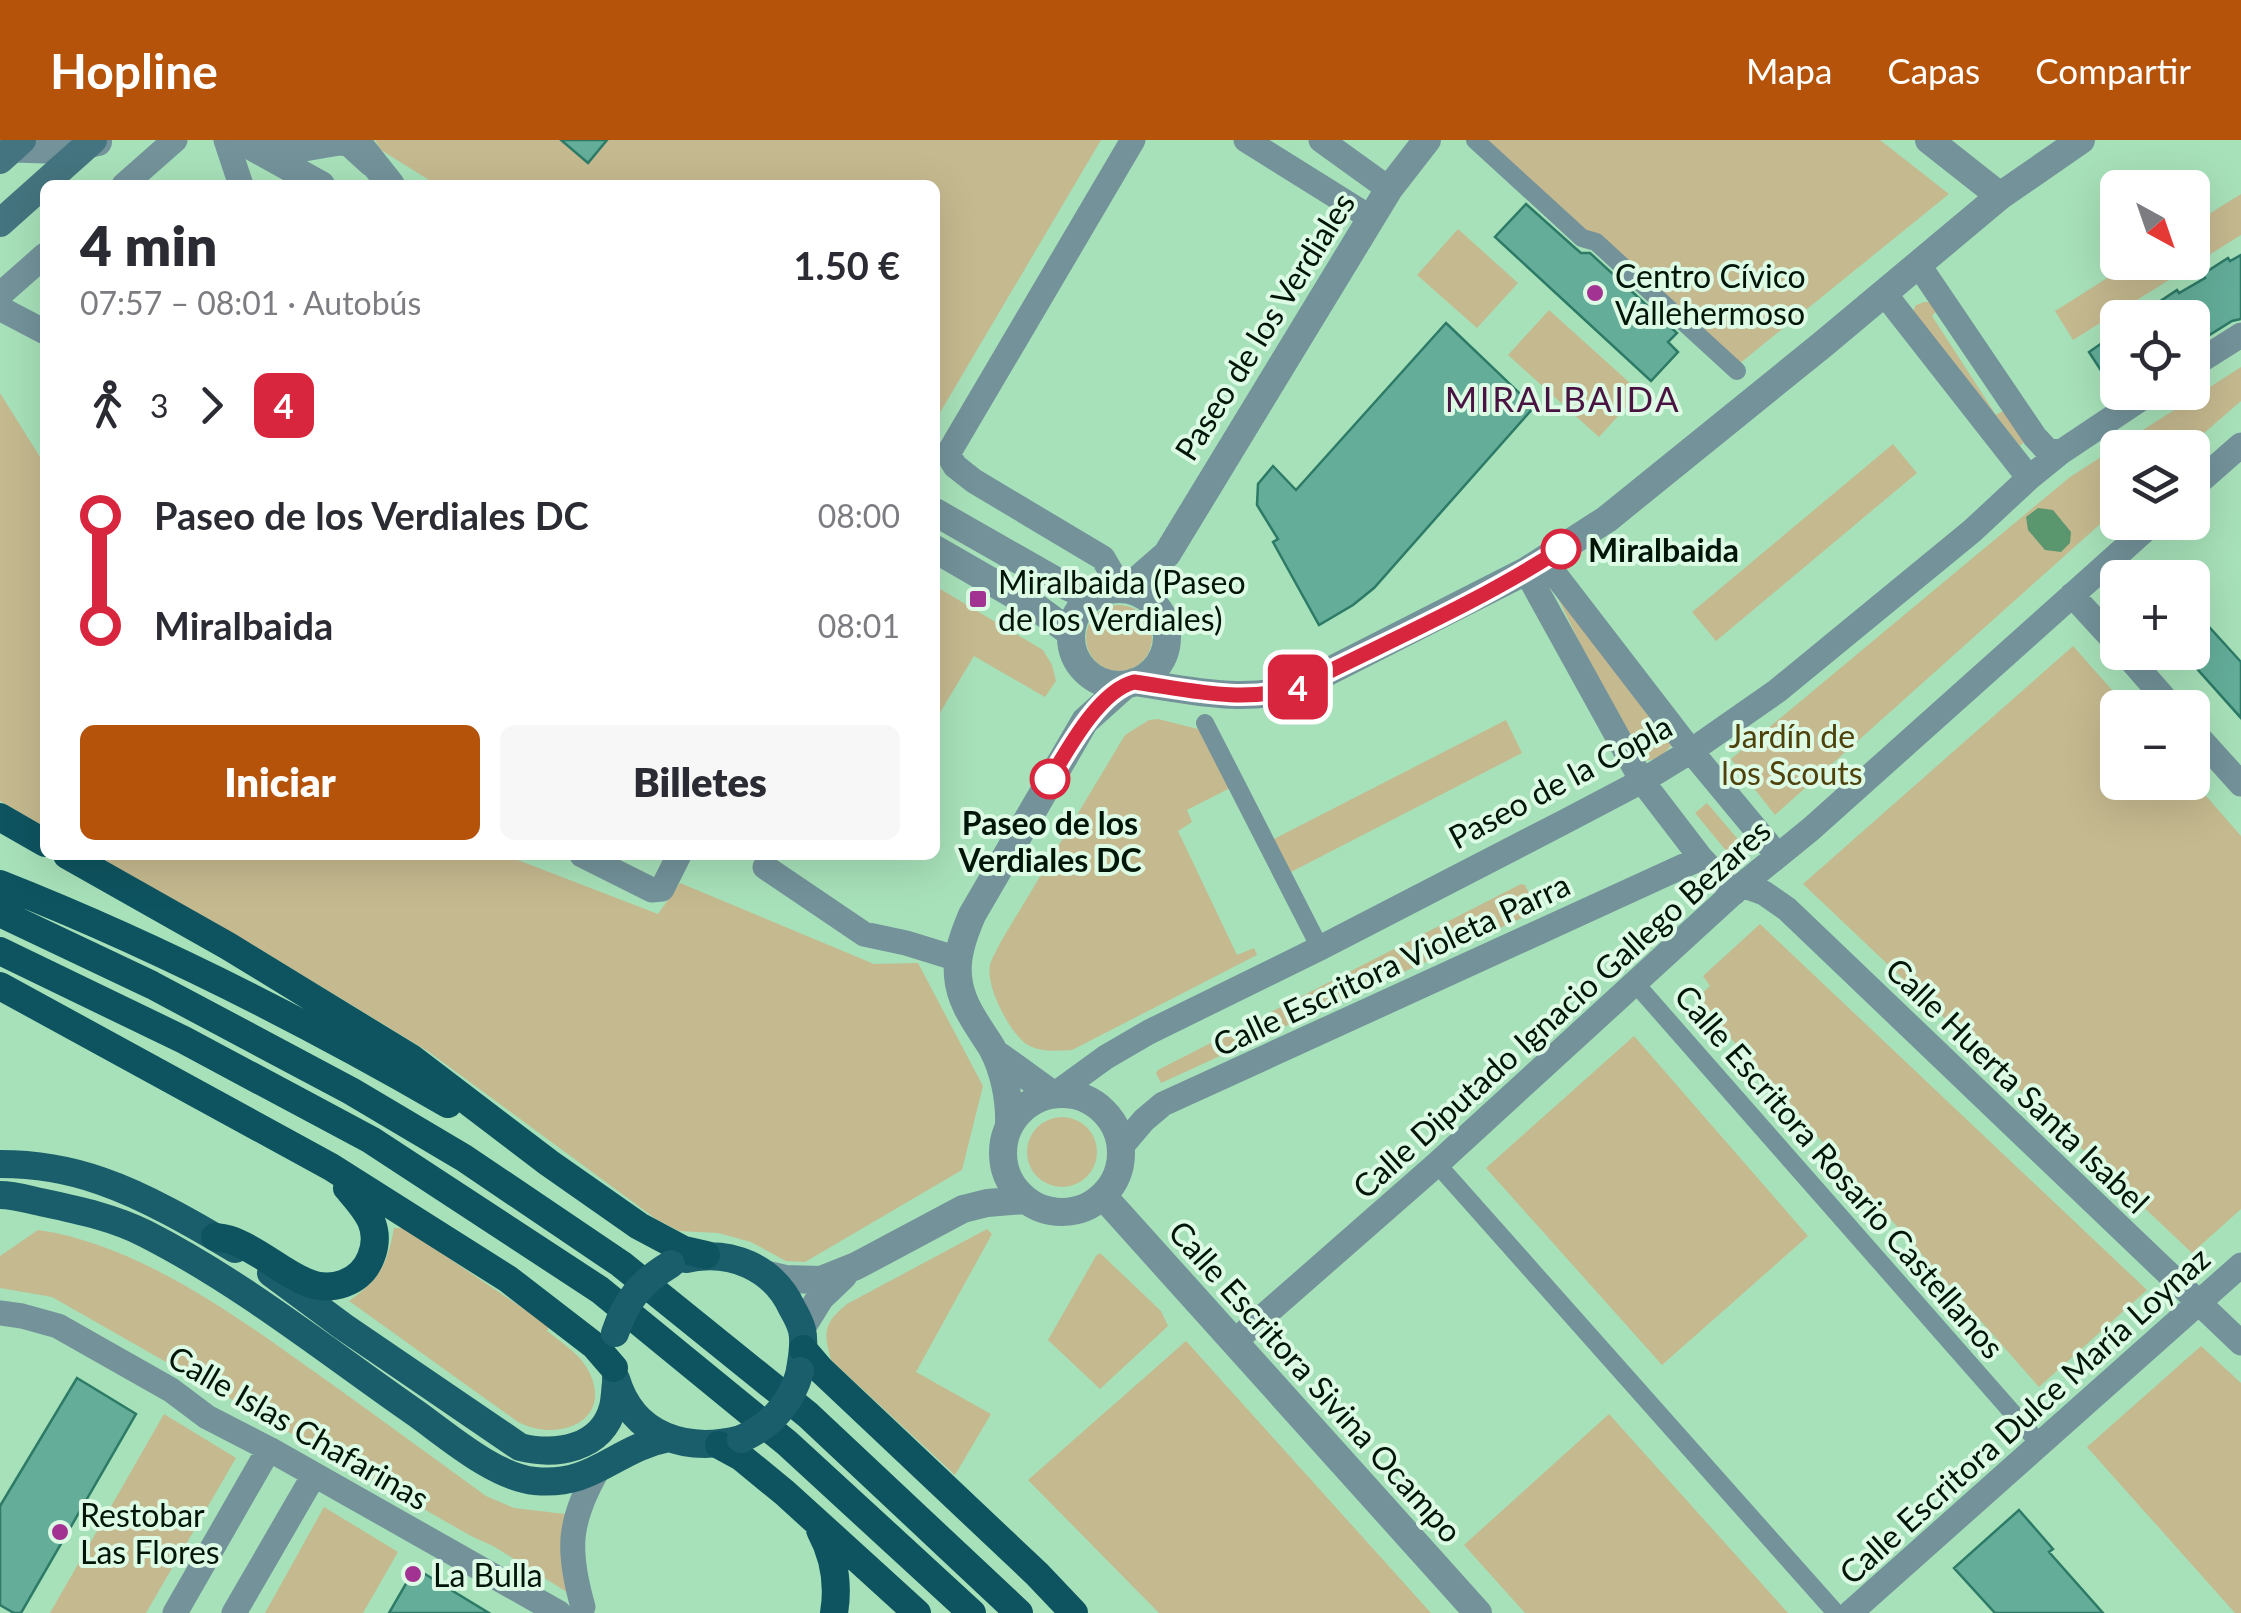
<!DOCTYPE html>
<html lang="es">
<head>
<meta charset="utf-8">
<style>
  :root { --surface:#fff; --page:#f7f7f7; --text:#2b2b33; --muted:#7c7c81; --accent:#b45309 }
  body { margin:0; font-family:Lato,sans-serif; background:var(--page); color:var(--text); height:100vh; display:flex; flex-direction:column; font-size:38px; white-space:nowrap }
  * { box-sizing:border-box; margin:0 }
  p { font-size:32px; color:var(--muted) }
  .icon { flex:none; width:55px; height:55px; fill:none; stroke:currentColor; stroke-width:2; stroke-linecap:round; stroke-linejoin:round }
  .map { position:relative; flex:1; overflow:hidden }
  .drawer { position:absolute; left:40px; top:40px; width:900px; height:680px; display:flex; flex-direction:column; background:var(--surface); border-radius:15px; box-shadow:0 10px 40px #0002 }
  .drawer>* { flex:none }
  .badge { padding:0 20px; border-radius:15px; font-size:35px; line-height:65px }
  .needle { width:65px; rotate:140deg }
  .fabs { position:absolute; left:2100px; top:30px; display:grid; gap:20px }
  .fabs a { display:grid; place-items:center; width:110px; height:110px; border-radius:15px; background:var(--surface); box-shadow:0 10px 40px #0002; font-size:50px }
  .map>.badge { position:absolute; translate:-50% -50%; box-shadow:0 0 0 5px #fff }
  .legs { display:flex; align-items:center; gap:15px; height:110px; padding:0 40px; font-size:32px }
  .legs p { margin-inline-start:auto }
  .summary { display:flex; align-items:center; justify-content:space-between; height:170px; padding:0 40px }
  h1 { font-size:55px; font-weight:800; line-height:75px }
  .button { display:flex; gap:20px; margin-top:auto; padding:20px 40px }
  .button a { flex:1; height:115px; border-radius:15px; background:var(--accent); color:#fff; font-size:40px; font-weight:800; line-height:115px; text-align:center }
  .button a+a { background:var(--page); color:var(--text) }
  ul { padding:0 40px; list-style:none }
  li { display:flex; align-items:center; gap:35px; height:110px; font-size:38px }
  li i { display:grid; place-items:center; width:15px; height:100%; margin:0 12px; background:currentColor }
  li i::after { content:''; width:25px; height:25px; margin:-12px; border:8px solid; border-radius:50%; background:var(--surface) }
  li p { margin-inline-start:auto }
  li:first-child i { background:linear-gradient(#0000 50%,currentColor 0) }
  li:last-child i { background:linear-gradient(currentColor 50%,#0000 0) }
  header { display:flex; align-items:center; gap:60px; box-sizing:border-box; height:140px; padding:0 50px; background:var(--accent); color:#fff }
  header strong { font-size:48px }
  nav { display:flex; gap:55px; margin-inline-start:auto; font-size:35px }
  .map>svg:first-child { display:block }
</style>
</head>
<body>
<header>
<strong>Hopline</strong>
<nav><a>Mapa</a><a>Capas</a><a>Compartir</a></nav>
</header>
<div class="map">
<svg width="2241" height="1473" viewBox="0 0 2241 1473">
  <rect width="100%" height="100%" fill="#a7e1b9"/>
  <path fill="#c5b98f" d="M375,0H1101L935,281V45H437L381,10Z
    M1484,0H1880L1949,54L1739,224L1597,93L1587,94Z
    M2241,54V95L2073,200L2055,171L2131,123L2192,122L2193,84Z
    M1458,89L1518,143L1477,188L1417,135Z
    M1924,162H1932L1939,168L1932,176L1996,275L2006,269L2024,302L2020,306L1913,171L1916,165Z
    M1549,170L1640,252L1599,297L1508,215Z
    M2241,227V261L2188,307L2118,308L2117,369L1775,675L1731,619L2070,337Z
    M0,253L45,325V687L0,661Z
    M1893,304L1917,333L1716,501L1692,472Z
    M935,446L1043,510L1052,525L1056,541L1045,557L974,516L935,581Z
    M1554,450L1675,601L1660,618L1638,622Z
    M1086 498a33 33 0 1 1 66 0a33 33 0 1 1-66 0Z
    M2073,506L2127,567L2118,568V642L2193,641L2241,696V1069L2192,1113L1803,744Z
    M1158,579L1202,590L1232,647L1187,670L1192,682L1178,691L1237,815L1254,808L1257,815L1072,910C1056,911 1039,913 1025,903C1009,891 985,845 990,825C992,818 997,810 1000,803L1125,595L1149,580Z
    M1506,580L1522,613L1289,733L1272,700Z
    M1707,663L1748,711L1745,718L1738,721L1733,719L1695,673Z
    M95,715H505L658,774L680,743L874,824L918,823L983,946L962,1030L805,1122L786,1121L751,1102L718,1093L679,1091L656,1079L429,912L246,801Z
    M1521,744L1525,745L1537,771L1161,943L1156,933L1158,930Z
    M1760,784L2147,1150L2039,1247L1696,859L1710,846L1703,836Z
    M1634,896L1808,1096L1662,1225L1486,1028Z
    M1027 1012a35 35 0 1 1 70 0a35 35 0 1 1-70 0Z
    M394,1088H404L549,1186L547,1191C560,1201 578,1213 587,1228C616,1279 561,1304 518,1282L349,1161C380,1139 387,1125 394,1088Z
    M987,1089L992,1094L916,1232L991,1274L955,1335L831,1220C823,1191 824,1183 847,1164Z
    M38,1090C138,1104 238,1177 319,1235C375,1275 430,1315 486,1356L514,1368L565,1374C560,1401 558,1428 570,1454L493,1406L471,1396L52,1157L0,1148V1116Z
    M1100,1113L1161,1171L1168,1186L1100,1249L1048,1200L1096,1116Z
    M1186,1201L1431,1473H1159L1028,1340Z
    M2201,1206L2241,1243V1473H2235L2087,1307Z
    M164,1274L236,1318L146,1473H50Z
    M1609,1274L1788,1473H1525L1464,1405Z
    M324,1367L398,1412L363,1473H265Z"/>
  <path fill="#5a976f" d="M2038,368L2053,370L2071,392L2070,403L2061,412L2045,410L2028,390L2026,377Z"/>
  <path fill="#63ad99" stroke="#2d7a67" stroke-width="2.5" d="M561,0H607L588,23Z
    M1526,64L1574,107L1581,113H1590L1677,193L1668,202L1678,212L1651,241L1495,97Z
    M2241,115V179L2232,181L2192,206V178H2159L2153,166L2177,150L2179,153L2205,138L2203,134L2228,118L2230,121Z
    M1446,183L1534,267L1374,448L1353,465L1319,485L1273,402L1278,399L1257,365L1258,344L1273,326L1296,350Z
    M2118,192V255H2117L2089,212Z
    M2192,468L2241,522V578L2182,512H2192Z
    M77,1238L136,1274L21,1473H14L0,1465V1366Z
    M2019,1370L2053,1409L2049,1412L2103,1473H1995L1954,1428Z
    M415,1428L489,1473H389Z"/>
  <g fill="none" stroke-linecap="round" stroke-linejoin="round">
    <path stroke="#73929a" stroke-width="18" d="M1475,0L1582,98L1596,102L1737,231
      M1205,583L1320,808
      M1635,843L2040,1304
      M1437,1024L1836,1473"/>
    <path stroke="#73929a" stroke-width="25" d="M226,0L241,45
      M1246,0L1371,78
      M1321,0L1389,49
      M124,45L175,0
      M1918,124L2035,297L2047,310L2061,312
      M1884,153L2029,338
      M0,157L3,152L45,115
      M0,167L5,171L45,192
      M2192,226L2241,195
      M2192,348L2241,305
      M1544,420L1691,611L1778,716
      M1526,431L1642,641L1701,718L1734,753
      M1121,449L1103,418L974,341L955,326L948,314L1133,0
      M2072,455L2118,505
      M2124,512L2173,568
      M2192,590L2241,644
      M582,715L652,750L662,749L679,715
      M765,727L864,794L906,803L958,819
      M1742,745L1764,753L1787,769L2241,1203
      M1055,954L1106,917L1149,892L1320,808L1564,682L1642,641L1691,611L1777,551L1972,391L2029,338L2061,312L2151,252
      M1121,1007L1144,980L1163,964L1701,718
      M0,1173L22,1176L58,1186L171,1250L207,1277L269,1309L559,1473
      M1234,1202L1437,1024L1742,745L1811,689L2154,382
      M175,1473L269,1309
      M234,1473L314,1335
      M580,1473L583,1467C567,1411 568,1382 597,1331
      M1850,1473L2241,1125"/>
    <path stroke="#73929a" stroke-width="28" d="M240,0L321,45
      M1929,0L2000,56
      M361,7L391,45
      M0,8L59,10L98,2
      M266,14L342,1L351,4L372,23
      M935,372L1056,441L1075,450L1098,454
      M935,409L1037,468L1071,493
      M1127,449L1167,414L1389,49L1427,0
      M1071 497a48 48 0 1 1 96 0a48 48 0 1 1-96 0Z
      M1134,542C1190,550 1243,564 1298,547L1526,431L1607,379L1822,205L2000,56L2081,0
      M995,913L1052,954
      M1003 1013a59 59 0 1 1 118 0a59 59 0 1 1-118 0Z
      M1009,985C1010,960 1004,930 992,908C978,885 960,864 958,836C956,815 964,794 972,775L1085,581L1125,545
      M1103,1056L1478,1473
      M768,1135L785,1139L821,1140L856,1126L963,1069L987,1063L1025,1060
      M802,1187L820,1158L843,1136"/>
    <path stroke="#44747f" stroke-width="28" d="M0,20L22,0
      M0,83L93,0"/>
    <path stroke="#1a5e6b" stroke-width="28" d="M0,1024C33,1024 70,1030 101,1041C145,1056 195,1085 235,1109
      M0,1055C15,1055 30,1060 45,1063C78,1070 115,1078 146,1094C242,1143 329,1213 417,1274C449,1297 495,1337 535,1341C594,1347 615,1308 669,1298
      M686,1119C730,1109 773,1127 792,1168C796,1175 800,1182 802,1190C805,1203 802,1217 800,1230
      M271,1133L344,1187L520,1307C556,1316 602,1309 613,1267C615,1259 615,1250 616,1243
      M616,1239C633,1297 687,1313 741,1299"/>
    <path stroke="#0e5460" stroke-width="28" d="M0,677L45,703
      M67,715L228,806L411,918L549,1023L639,1086L684,1110L706,1115
      M0,744C155,805 304,881 448,964
      M0,773L152,845L351,951L464,1018L621,1124L808,1275L1019,1473
      M0,811L184,900L371,1000L600,1150L787,1303L972,1473
      M0,846L331,1027L508,1139L595,1206L614,1228
      M215,1097C223,1098 231,1099 238,1103C262,1113 282,1132 306,1142C331,1153 361,1143 371,1117C383,1087 365,1069 347,1048
      M803,1209L821,1230L1037,1434L1074,1473
      M719,1305L741,1317L785,1353L917,1473
      M820,1390C834,1416 839,1443 834,1473"/>
    <path stroke="#1a5e6b" stroke-width="28" d="M615,1193C626,1160 641,1142 671,1124
      M741,1299C770,1286 792,1263 800,1231"/>
  </g>
  <g fill="none" stroke-linecap="round" stroke-linejoin="round">
    <defs>
      <path id="line-1" d="M1050,639C1068,609 1099,551 1134,542C1190,550 1243,564 1298,547C1386,502 1478,463 1561,409"/>
    </defs>
    <use href="#line-1" stroke="#fff" stroke-width="22"/>
    <use href="#line-1" stroke="#d7263d" stroke-width="15"/>
  </g>
  <g fill="#a23392" stroke="#ddfae5" stroke-width="4">
    <circle cx="1595" cy="153" r="10"/>
    <rect x="968" y="449" width="20" height="20" rx="5"/>
    <circle cx="60" cy="1392" r="10"/>
    <circle cx="413" cy="1434" r="10"/>
  </g>
  <g fill="#fff" stroke="#d7263d" stroke-width="5">
    <circle cx="1561" cy="409" r="18"/>
    <circle cx="1050" cy="639" r="18"/>
  </g>
  <g text-anchor="middle" dominant-baseline="central" stroke-width="8" stroke-linejoin="round" paint-order="stroke">
    <g font-size="32" fill="#011508" stroke="#ddfae5" text-anchor="start">
      <text x="1615" y="135">Centro Cívico<tspan x="1615" dy="37">Vallehermoso</tspan></text>
      <text x="998" y="441">Miralbaida (Paseo<tspan x="998" dy="37">de los Verdiales)</tspan></text>
      <text x="80" y="1374">Restobar<tspan x="80" dy="37">Las Flores</tspan></text>
      <text x="433" y="1434">La Bulla</text>
    </g>
    <g font-size="32" fill="#011508" stroke="#ddfae5">
      <text transform="translate(1264 186) rotate(-58)">Paseo de los Verdiales</text>
      <text transform="translate(1560 641) rotate(-28)">Paseo de la Copla</text>
      <text transform="translate(1391 824) rotate(-25)">Calle Escritora Violeta Parra</text>
      <text transform="translate(1561 868) rotate(-42)">Calle Diputado Ignacio Gallego Bezares</text>
      <text transform="translate(2018 945) rotate(44)">Calle Huerta Santa Isabel</text>
      <text transform="translate(1840 1031) rotate(49)">Calle Escritora Rosario Castellanos</text>
      <text transform="translate(1316 1241) rotate(48)">Calle Escritora Sivina Ocampo</text>
      <text transform="translate(2024 1275) rotate(-42)">Calle Escritora Dulce María Loynaz</text>
      <text transform="translate(299 1287) rotate(30)">Calle Islas Chafarinas</text>
    </g>
    <g font-size="32" font-weight="bold" fill="#011508" stroke="#ddfae5" text-anchor="start">
      <text x="1588" y="409">Miralbaida</text>
      <text x="1050" y="682" text-anchor="middle">Paseo de los<tspan x="1050" dy="37">Verdiales DC</tspan></text>
    </g>
    <g font-size="32" fill="#4e410b" stroke="#ddfae5">
      <text x="1792" y="595">Jardín de<tspan x="1792" dy="37">los Scouts</tspan></text>
    </g>
    <g font-size="35" letter-spacing="2.5" fill="#491441" stroke="#ddfae5">
      <text x="1563" y="258">MIRALBAIDA</text>
    </g>
  </g>
</svg>
<div class="fabs">
<a><svg class="needle" viewBox="-14 -14 28 28"><path d="M0-13l5 13h-10z" fill="#e53935"/><path d="M0 13l5-13h-10z" fill="#7c7c81"/></svg></a>
<a><svg class="icon" aria-label="locate" viewBox="0 0 24 24"><circle cx="12" cy="12" r="6"/><path d="M12 2v4M12 18v4M2 12h4M18 12h4"/></svg></a>
<a><svg class="icon" aria-label="layers" viewBox="0 0 24 24"><path d="M12 4l9 5-9 5-9-5zM3 14l9 5 9-5"/></svg></a>
<a>+</a>
<a>−</a>
</div>
<b class="badge" style="left:1298px;top:547px;background:#d7263d;color:#fff">4</b>
<section class="drawer">
<div class="summary"><div><h1>4 min</h1><p>07:57 – 08:01 · Autobús</p></div><b>1.50 €</b></div>
<div class="legs"><svg class="icon" aria-label="walk" viewBox="0 0 24 24"><circle cx="13" cy="4" r="2"/><path d="M13 8l-2 6 4 7M11 14l-3 7M7 12l3-4h3l4 4"/></svg>3<svg class="icon" aria-label="forward" viewBox="0 0 24 24"><path d="M9 5l7 7-7 7"/></svg><b class="badge" style="background:#d7263d;color:#fff">4</b></div>
<ul>
<li><i style="color:#d7263d"></i><b>Paseo de los Verdiales DC</b><p>08:00</p></li>
<li><i style="color:#d7263d"></i><b>Miralbaida</b><p>08:01</p></li>
</ul>
<div class="button"><a>Iniciar</a><a>Billetes</a></div>
</section>
</div>
</body>
</html>
